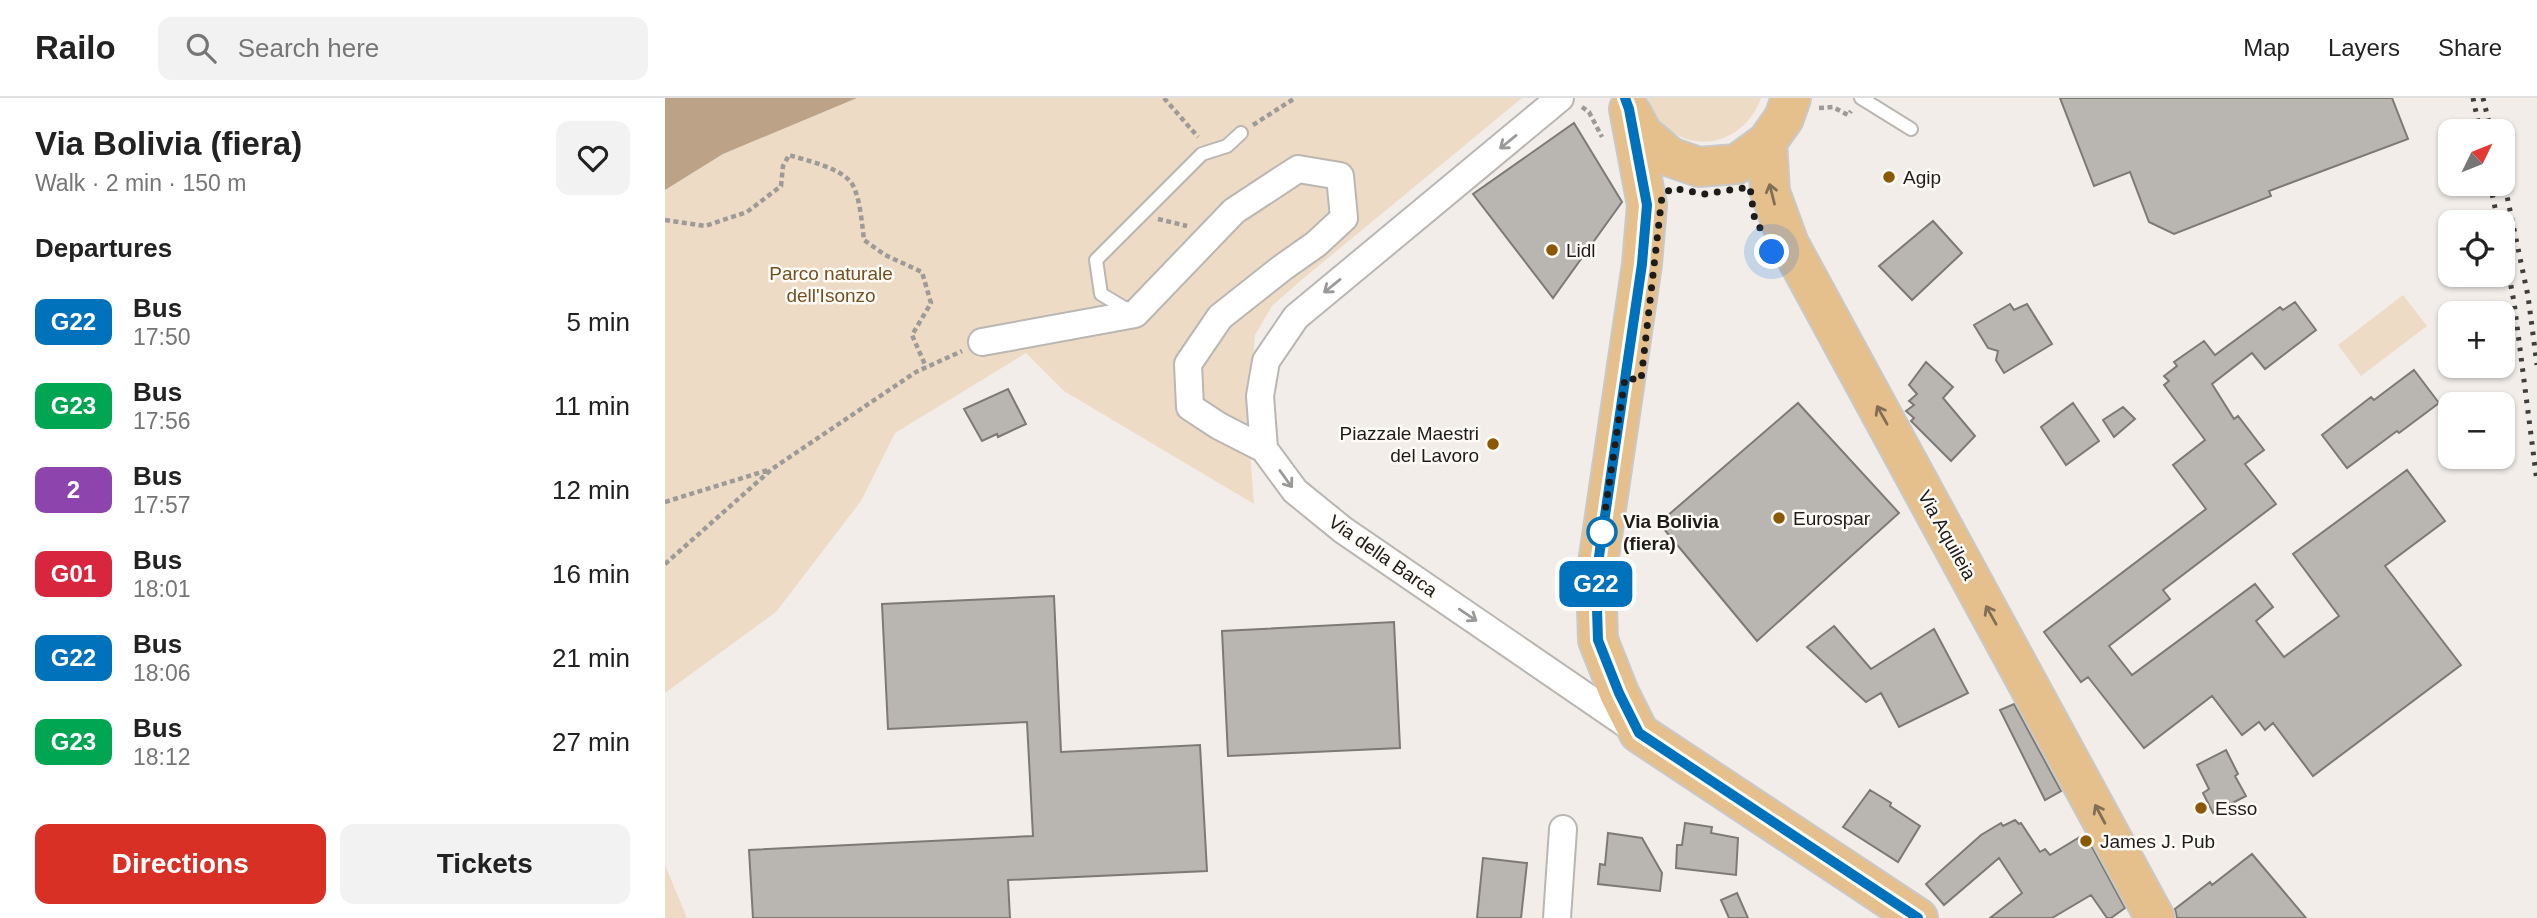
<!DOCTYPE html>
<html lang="en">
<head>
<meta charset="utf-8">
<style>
  :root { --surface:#fff; --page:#f2f2f2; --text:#222; --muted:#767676; --line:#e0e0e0; --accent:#d93025 }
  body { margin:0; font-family:Helvetica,sans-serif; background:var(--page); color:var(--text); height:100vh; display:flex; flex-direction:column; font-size:26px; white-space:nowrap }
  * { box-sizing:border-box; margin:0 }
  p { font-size:23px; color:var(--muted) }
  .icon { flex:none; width:38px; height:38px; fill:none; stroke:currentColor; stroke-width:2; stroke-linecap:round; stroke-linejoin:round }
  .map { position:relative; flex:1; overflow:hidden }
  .panel { display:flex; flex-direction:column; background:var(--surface); width:665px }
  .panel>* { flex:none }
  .badge { padding:0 14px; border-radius:10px; font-size:24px; line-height:46px }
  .needle { width:46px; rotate:47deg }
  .tools { position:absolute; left:1773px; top:21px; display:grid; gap:14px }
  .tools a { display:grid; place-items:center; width:77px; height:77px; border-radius:14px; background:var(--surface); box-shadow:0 2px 5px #0004; font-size:35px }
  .you { position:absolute; width:35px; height:35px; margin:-18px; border:5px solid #fff; border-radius:50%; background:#1a73e8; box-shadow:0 0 0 10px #1a73e833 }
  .map>.badge { position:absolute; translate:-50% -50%; box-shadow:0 0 0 4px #fff }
  h2 { padding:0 35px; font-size:26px; line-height:63px }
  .round { display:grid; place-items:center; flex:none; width:74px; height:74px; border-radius:14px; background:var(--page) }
  .overview { display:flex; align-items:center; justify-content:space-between; height:119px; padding:0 35px }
  h1 { font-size:33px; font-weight:600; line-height:52px }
  .action { display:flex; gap:14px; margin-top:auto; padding:14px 35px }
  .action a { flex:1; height:80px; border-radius:14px; background:var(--accent); color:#fff; font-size:28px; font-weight:600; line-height:80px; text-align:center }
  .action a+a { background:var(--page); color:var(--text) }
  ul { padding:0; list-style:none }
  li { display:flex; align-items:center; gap:21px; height:84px; padding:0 35px }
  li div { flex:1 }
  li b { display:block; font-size:26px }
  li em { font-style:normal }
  li .badge { min-width:77px; font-weight:700; text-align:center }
  header { display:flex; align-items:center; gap:42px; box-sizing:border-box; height:98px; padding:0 35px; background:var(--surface); border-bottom:2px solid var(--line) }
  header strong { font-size:33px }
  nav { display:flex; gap:38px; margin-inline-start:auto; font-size:24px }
  .search { width:490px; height:63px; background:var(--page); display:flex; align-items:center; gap:18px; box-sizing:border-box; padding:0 24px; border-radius:14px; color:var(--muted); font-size:26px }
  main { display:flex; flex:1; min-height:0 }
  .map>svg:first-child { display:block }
</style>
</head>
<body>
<header>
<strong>Railo</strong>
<div class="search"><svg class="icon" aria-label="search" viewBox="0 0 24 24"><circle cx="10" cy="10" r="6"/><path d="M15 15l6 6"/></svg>Search here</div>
<nav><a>Map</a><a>Layers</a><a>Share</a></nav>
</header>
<main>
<section class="panel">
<div class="overview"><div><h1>Via Bolivia (fiera)</h1><p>Walk · 2 min · 150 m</p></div><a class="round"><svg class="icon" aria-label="heart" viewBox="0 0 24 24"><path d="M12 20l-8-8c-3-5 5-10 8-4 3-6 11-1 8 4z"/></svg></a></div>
<h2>Departures</h2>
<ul>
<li><span class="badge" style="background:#0072bc;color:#fff">G22</span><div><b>Bus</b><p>17:50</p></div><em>5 min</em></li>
<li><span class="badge" style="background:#00a651;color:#fff">G23</span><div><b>Bus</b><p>17:56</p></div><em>11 min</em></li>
<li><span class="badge" style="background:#8e44ad;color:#fff">2</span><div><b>Bus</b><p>17:57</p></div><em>12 min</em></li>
<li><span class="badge" style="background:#d7263d;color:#fff">G01</span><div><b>Bus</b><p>18:01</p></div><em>16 min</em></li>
<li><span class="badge" style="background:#0072bc;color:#fff">G22</span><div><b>Bus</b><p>18:06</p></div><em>21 min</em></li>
<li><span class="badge" style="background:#00a651;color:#fff">G23</span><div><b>Bus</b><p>18:12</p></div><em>27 min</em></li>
</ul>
<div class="action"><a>Directions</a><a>Tickets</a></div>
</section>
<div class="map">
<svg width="1872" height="820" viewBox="0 0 1872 820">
  <rect width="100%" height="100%" fill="#f2ede9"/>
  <path fill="#eddbc6" d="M192,0H857L634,184L607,208L590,237L583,328L589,406L399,293L361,255L230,335L196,403L111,514L0,595V92L58,56Z
    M982,0H1096C1080,46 1024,61 992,19C988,14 985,6 982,0Z
    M1738,197L1762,228L1696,278L1673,247Z
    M0,767L22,820H0Z"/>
  <path fill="#bca387" d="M0,0H192L58,56L0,92Z"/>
  <path fill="#b9b5b0" stroke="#7d7975" stroke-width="2" d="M1395,0H1727L1743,41L1604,93L1606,98L1509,136L1484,124L1465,74L1429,88Z
    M909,25L957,104L888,200L808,96Z
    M1268,123L1297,155L1247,202L1214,168Z
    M1630,204L1651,232L1600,271L1587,255L1547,286L1569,321L1573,318L1599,352L1580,366L1611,406L1498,492L1505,501L1444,548L1467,577L1590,486L1608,509L1591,523L1619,559L1674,518L1628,456L1742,372L1780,423L1720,468L1796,567L1648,678L1608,625L1600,632L1594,624L1577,637L1547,598L1479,650L1423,579L1416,584L1379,534L1541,411L1508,367L1540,342L1499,287L1504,283L1499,278L1512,268L1509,264L1539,243L1550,257L1615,209L1618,212Z
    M1345,206L1349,212L1362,206L1387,246L1339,275L1331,262L1333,253L1323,250L1309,227Z
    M1261,264L1288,289L1278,300L1310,338L1286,363L1246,323L1249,320L1241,313L1249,307L1244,303L1252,296L1244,287Z
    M1749,272L1774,305L1734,335L1732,333L1682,370L1657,337L1706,299L1709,302Z
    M343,291L361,326L333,339L332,336L317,343L299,311Z
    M1133,305L1234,415L1092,543L994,425Z
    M1408,305L1434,343L1401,367L1376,329Z
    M1458,309L1470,321L1449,339L1438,322Z
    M389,498L396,654L535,647L542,773L343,782L345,820H88L84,752L368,738L362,624L223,631L217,506Z
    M729,524L735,650L563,658L557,533Z
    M1169,528L1206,571L1269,531L1303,595L1234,629L1216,595L1201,604L1142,549Z
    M1349,606L1396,693L1380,702L1335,612Z
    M1561,652L1573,676L1570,678L1581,698L1548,715L1538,695L1544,691L1532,667Z
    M1205,692L1226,705L1225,708L1255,728L1233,764L1178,729Z
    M1350,722L1354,726L1356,725L1375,754L1380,751L1385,757L1420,736L1460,810L1446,820H1442L1426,797L1387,820H1325L1357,795L1334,760L1279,807L1261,786L1316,737L1336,725L1338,728Z
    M1020,725L1047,729L1046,735L1073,740L1071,777L1011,770L1012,747H1017Z
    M943,735L977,740L997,775L995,793L933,786L935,766L940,767Z
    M1587,756L1641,820H1512L1510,811L1545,784L1547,787Z
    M818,760L862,765L856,820H812Z
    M1072,795L1083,820H1064L1056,802Z"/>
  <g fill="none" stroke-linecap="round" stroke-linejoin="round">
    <defs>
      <path id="lane" d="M1196,0L1246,31
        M466,214L436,196L431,162L537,56L562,48L576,35"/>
      <path id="street" d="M895,0L631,219L601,263L595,298L599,351L630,393L678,432L970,632
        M317,244L470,216L569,113L633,71L675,78L679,120L651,146L617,170L555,219L523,266L525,309L554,328L599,351
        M892,820L898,731"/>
      <path id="primary" d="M964,11L982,107L977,166L931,479L933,542L954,595L974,635L1253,820
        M967,16L978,36L1005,59L1034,69L1072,66L1102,44L1119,20L1126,0
        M1102,44L1105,94L1124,146L1490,820"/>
    </defs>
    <use href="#lane" stroke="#bab6b2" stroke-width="16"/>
    <use href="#street" stroke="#bab6b2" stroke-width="30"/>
    <use href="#primary" stroke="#c9c9c8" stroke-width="42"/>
    <path stroke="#9e9a97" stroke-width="4.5" stroke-dasharray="5 3.5" stroke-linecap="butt" d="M499,0L533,39
      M917,9L924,14L937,39
      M1154,10L1168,9L1183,17L1186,13
      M588,27L630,0
      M493,121L522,128
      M0,122L40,128L82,114L116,88L118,68L124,57C143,63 170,68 185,83C195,95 197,127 199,142L220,157L257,174L266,205L247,237L261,269
      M0,404L103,372
      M0,466L107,371L251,274L297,253"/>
    <use href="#lane" stroke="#fff" stroke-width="12"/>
    <use href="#street" stroke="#fff" stroke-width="26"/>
    <use href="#primary" stroke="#e5bf8c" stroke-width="38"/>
    <path stroke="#403e3c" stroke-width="5" stroke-dasharray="3.5 7" stroke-linecap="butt" d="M1808,0L1815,33
      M1818,0L1826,33
      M1838,79L1863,198L1872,267
      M1825,86L1833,124
      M1838,146L1849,204L1872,384"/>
  </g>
  <defs><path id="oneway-shaft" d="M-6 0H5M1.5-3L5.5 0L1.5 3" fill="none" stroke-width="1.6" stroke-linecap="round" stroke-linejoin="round" transform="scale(1.75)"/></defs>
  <g stroke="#9a9998">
    <use href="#oneway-shaft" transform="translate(843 44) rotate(141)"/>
    <use href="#oneway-shaft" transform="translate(667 188) rotate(141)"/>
    <use href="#oneway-shaft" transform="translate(621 381) rotate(54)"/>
    <use href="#oneway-shaft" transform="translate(803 517) rotate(34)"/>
  </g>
  <g stroke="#826e54">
    <use href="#oneway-shaft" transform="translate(1107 96) rotate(-104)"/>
    <use href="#oneway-shaft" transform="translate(1217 317) rotate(-119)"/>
    <use href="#oneway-shaft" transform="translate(1326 517) rotate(-119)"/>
    <use href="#oneway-shaft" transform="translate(1435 716) rotate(-118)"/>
  </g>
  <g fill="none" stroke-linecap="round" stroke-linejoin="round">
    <defs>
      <path id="line" d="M960,0L964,11L982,107L977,166L931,479L933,542L954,595L974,635L1253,820"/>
    </defs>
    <use href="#line" stroke="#fff" stroke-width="16"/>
    <use href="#line" stroke="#0072bc" stroke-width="10"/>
    <path stroke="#1e1c1b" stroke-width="7" stroke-dasharray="0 12.6" d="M937,434L960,280L976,282L997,98L1007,90L1039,96L1085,89L1089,118L1107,154"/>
  </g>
  <g fill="#8b5803" stroke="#fefbf7" stroke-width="2.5">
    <circle cx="1224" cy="79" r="7"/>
    <circle cx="887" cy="152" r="7"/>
    <circle cx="828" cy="346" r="7"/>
    <circle cx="1114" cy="420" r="7"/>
    <circle cx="1536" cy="710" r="7"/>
    <circle cx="1421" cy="743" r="7"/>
  </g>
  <circle fill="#fff" stroke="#0072bc" stroke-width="3.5" cx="937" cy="434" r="14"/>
  <g text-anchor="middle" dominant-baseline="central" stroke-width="5" stroke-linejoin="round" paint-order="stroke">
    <g font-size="19" fill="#1e1c1b" stroke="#fefbf7" text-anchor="start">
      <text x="1238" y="79">Agip</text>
      <text x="901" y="152">Lidl</text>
      <text x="814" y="335" text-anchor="end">Piazzale Maestri<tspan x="814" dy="22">del Lavoro</tspan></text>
      <text x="1128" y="420">Eurospar</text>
      <text x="1550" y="710">Esso</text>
      <text x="1435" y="743">James J. Pub</text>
    </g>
    <g font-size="19" fill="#745021" stroke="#fefbf7">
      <text x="166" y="175">Parco naturale<tspan x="166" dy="22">dell'Isonzo</tspan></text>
    </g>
    <g font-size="19" font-weight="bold" fill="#1e1c1b" stroke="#fefbf7" text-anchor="start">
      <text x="958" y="423">Via Bolivia<tspan x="958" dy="22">(fiera)</tspan></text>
    </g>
    <g font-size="19" fill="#1e1c1b" stroke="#fefbf7">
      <text transform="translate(1282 437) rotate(61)">Via Aquileia</text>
      <text transform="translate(718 458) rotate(35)">Via della Barca</text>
    </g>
  </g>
</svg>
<div class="tools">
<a><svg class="needle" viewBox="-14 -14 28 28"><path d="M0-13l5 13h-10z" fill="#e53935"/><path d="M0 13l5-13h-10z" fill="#767676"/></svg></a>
<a><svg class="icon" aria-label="locate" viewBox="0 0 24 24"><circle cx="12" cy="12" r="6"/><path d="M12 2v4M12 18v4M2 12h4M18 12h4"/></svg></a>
<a>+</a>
<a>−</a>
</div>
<div class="you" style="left:1107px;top:154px"></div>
<b class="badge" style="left:931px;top:486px;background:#0072bc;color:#fff">G22</b>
</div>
</main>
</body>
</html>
